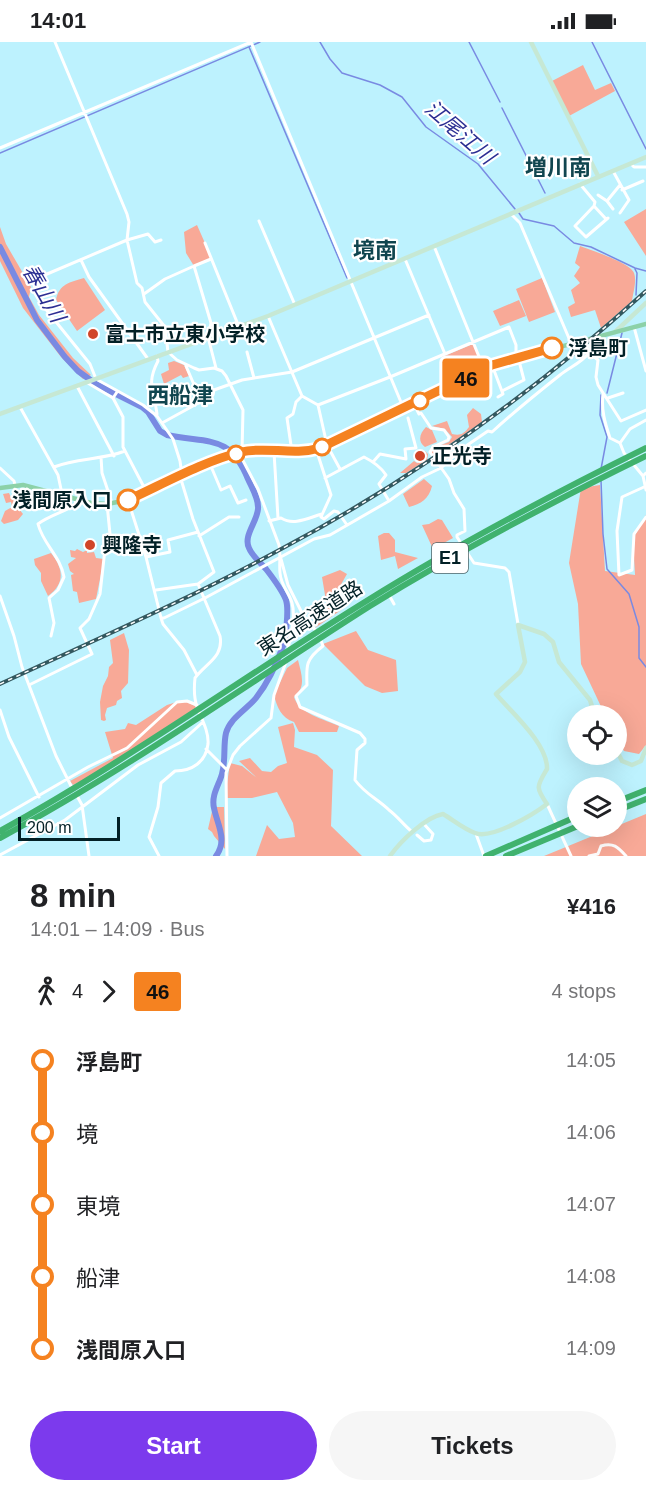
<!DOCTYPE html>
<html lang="en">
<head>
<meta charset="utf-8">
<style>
  :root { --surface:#fff; --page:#f6f6f6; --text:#202124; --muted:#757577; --accent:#7c3aed }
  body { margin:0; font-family:Helvetica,"Noto Sans JP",sans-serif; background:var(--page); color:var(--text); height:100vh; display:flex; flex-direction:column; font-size:22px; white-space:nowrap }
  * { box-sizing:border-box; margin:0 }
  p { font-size:20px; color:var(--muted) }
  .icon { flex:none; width:33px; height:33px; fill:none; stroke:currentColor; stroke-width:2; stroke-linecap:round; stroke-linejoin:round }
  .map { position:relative; height:814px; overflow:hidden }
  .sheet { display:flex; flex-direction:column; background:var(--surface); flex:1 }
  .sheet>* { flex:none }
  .badge { padding:0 12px; border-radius:4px; font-size:21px; line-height:39px }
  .tools { position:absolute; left:567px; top:663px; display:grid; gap:12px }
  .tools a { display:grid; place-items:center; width:60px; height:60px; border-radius:50%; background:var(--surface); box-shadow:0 6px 24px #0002; font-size:30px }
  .scale { position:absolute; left:18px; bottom:15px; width:102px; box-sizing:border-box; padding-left:6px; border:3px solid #022026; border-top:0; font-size:16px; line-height:21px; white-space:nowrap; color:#022026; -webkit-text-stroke:4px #fff; paint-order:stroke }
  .map>.badge { position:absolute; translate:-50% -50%; box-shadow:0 0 0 3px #fff }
  .legs { display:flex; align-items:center; gap:9px; height:66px; padding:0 30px; font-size:20px }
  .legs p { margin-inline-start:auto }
  .overview { display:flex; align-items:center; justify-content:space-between; height:102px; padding:0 30px }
  h1 { font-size:33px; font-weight:700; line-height:45px }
  .button { display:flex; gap:12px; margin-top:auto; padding:12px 30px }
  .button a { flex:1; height:69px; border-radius:36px; background:var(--accent); color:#fff; font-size:24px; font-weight:700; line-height:69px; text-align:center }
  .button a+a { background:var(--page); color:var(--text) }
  ul { padding:0 30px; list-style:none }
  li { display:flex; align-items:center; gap:21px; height:72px; font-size:22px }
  li i { display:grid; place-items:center; width:9px; height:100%; margin:0 8px; background:currentColor }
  li i::after { content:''; width:15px; height:15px; margin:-8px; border:4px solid; border-radius:50%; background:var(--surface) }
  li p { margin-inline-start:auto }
  li:first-child i { background:linear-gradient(#0000 50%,currentColor 0) }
  li:last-child i { background:linear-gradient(currentColor 50%,#0000 0) }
  .status { display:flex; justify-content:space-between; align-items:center; height:42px; padding:0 30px; background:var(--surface); direction:ltr }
  .status svg { height:16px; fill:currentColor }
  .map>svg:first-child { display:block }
</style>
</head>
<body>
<div class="status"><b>14:01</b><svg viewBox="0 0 49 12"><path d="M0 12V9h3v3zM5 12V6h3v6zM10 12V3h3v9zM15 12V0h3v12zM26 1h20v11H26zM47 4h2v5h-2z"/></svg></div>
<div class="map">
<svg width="646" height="814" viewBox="0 0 646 814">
  <rect width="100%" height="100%" fill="#bdf2fe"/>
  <path fill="#f8a997" d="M583,23L595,48L611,41L615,49L569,74L552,39Z
    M646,167V214L624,180Z
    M197,183L212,217L194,224L186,211L184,190Z
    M0,185L6,202L31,245L29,255L39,273L73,316L91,333L83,337L61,315L23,266L0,219Z
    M580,204C590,208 631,221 634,231C637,239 633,251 632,259L601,286L595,268L571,275L568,265L575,261L571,248L580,241L574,234L580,225L575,221Z
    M84,236L105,268L77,289L56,258C59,242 70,240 84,236Z
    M542,236L555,270L529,280L516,247Z
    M519,258L526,274L500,284L493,269Z
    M473,302L478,314L447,328L442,315Z
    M174,319L184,323L189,334L183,336L181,333L164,342L161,332L169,328L168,321Z
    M473,366L481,372L482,380L434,413L431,411L433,406L449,400L452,395L445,387L432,384L447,379L452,392C460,394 464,392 469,385L467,373Z
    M426,385L432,388L437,400L425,405C417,399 420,391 426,385Z
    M425,409L428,412L427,418L406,431H400L414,419L417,421L424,418Z
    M424,437L432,444C429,457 421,462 409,465L403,452Z
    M600,443L605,529L635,533L633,497L646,473V703L639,712L624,709L617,695L616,674L605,673L581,622L578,562L569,521L581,446Z
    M9,451L12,458H17L21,465L19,467L23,472L18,478L4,482L1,479L5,469L12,465L11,460L6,461L3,452Z
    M438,477L442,478L453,496L433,507L422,483L429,482Z
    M384,491H389L395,498V510L418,516L398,527L395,514L381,518L378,494Z
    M77,507L83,510L87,508V511L94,510L96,516L104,517L96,557L79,561L77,550L73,549L71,533L74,532L70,529L68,522L76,516L71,515L70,508L75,509Z
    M51,511C64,527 65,542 48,554L41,539V531L35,523L34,517Z
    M340,528L347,532L335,553L344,566L315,586L327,565L322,535Z
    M356,589L368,608L396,618L398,649L382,651L365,644L323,602Z
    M124,591L129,608L128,641L121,649L122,656L117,659L116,663L107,666L105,673L106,678L104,679L101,678L100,660L103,644L108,634L109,625L113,621L110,598Z
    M298,618C301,631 307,645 294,655C299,672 324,677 339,684L337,690H299L294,680C281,676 277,665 274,653L287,626Z
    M183,658L197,665L95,732L73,743L70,739L113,716L105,690L125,687L128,681L136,683L167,663Z
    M293,681L295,688L294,705L317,713L333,728L331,784L362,814H256L267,783L279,797L295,795L293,781L277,750L252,756H225L230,721L242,724L257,736L239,719L250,716L262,729L271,730L278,724L287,721L278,685Z
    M213,765H224L225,807L214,794L212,790L208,787Z
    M646,772V814H544Z"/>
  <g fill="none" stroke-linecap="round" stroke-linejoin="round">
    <path stroke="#798ae2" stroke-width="1.5" d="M320,0L330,17L342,31L380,43L402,55L426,85L478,122L515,167
      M469,0L500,60
      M592,0L646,107
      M249,5L347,236
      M502,66L545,151
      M0,111L260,0
      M519,171L523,177L554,184L574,201L591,205L635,226L646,229
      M635,227L637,231L636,253
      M607,351L622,291
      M601,427L607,395L600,373L601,353
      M601,438L603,492L607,527L629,552L639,585V616L646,625"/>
    <path stroke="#798ae2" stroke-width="6" d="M0,205L37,278L65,315L78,329L96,342L142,365L148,370L160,389L167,393C208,402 229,391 248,437C252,446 259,457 258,467C257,480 243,494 249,506C252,514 261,521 266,527C273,536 282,548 286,558C289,567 286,595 283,604C277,621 267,642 256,656C247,667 230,676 226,691C223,704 226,718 222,732C219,743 211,753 214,766C217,782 228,798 216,814"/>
    <path stroke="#fff" stroke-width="3" d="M55,0L127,172L129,180L127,198L137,241L142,246L145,260L165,285L168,310L177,318L194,326L199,328L214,326L222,329L226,334L243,368L242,410
      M0,106L251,0L403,365
      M631,122L634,125H646
      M613,129L629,158L620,171
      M580,142L595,160L594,164L575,184L586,195L608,176
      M622,148L643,139
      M598,153L607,159
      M594,164L606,177
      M613,167L607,159L620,143
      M511,172L520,181L571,301
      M259,179L295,263
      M161,198L155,200L148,192L127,198L33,238L38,256L44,265L90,322L96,337L143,363L157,374L173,397L180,419L182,433
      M205,201L239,285
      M434,204L484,327
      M211,217L194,224L211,281L208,295L216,326
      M405,217L445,312
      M81,218L89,235L148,317
      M144,252L165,237L194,224
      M268,274L302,354L318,363L390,335L509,285L516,303V316
      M634,285L646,329
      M587,298V309L598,318L596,335L598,343L621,379L646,368
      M247,310L254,336
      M492,323L503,352L498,355
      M186,324L201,359
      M86,340L113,356
      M77,344L114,414
      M502,349L524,338L518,315
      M117,350L113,356L123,375V405L146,449
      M603,352C601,368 605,381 610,396L620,401
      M608,356L623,351
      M414,362L419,372
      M318,363L327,403L340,427
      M20,365L58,433L62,452
      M421,371L431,386L444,388L449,395L448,398L433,405L430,410L449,437L454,451L464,467L465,489L457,493V495L474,521L505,526L509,530L518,582
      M157,372C154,348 146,342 158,319L157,314
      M162,381L213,353L214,348L242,338L292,330L429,273
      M316,407L331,453L321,475L324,477L334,469L338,470L347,483
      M274,410L278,476
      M292,410L287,376L293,372L296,360L302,354
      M239,411L258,447L279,503C281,513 279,521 280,531C281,544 289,550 292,561C296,575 290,594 288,608
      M101,415L102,431L112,461
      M373,420L380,412L406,417L405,407L416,406L408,376
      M210,422L221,448L230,444L238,461L246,458
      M54,425C77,416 102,418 125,409
      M0,426L14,439L15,443
      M646,431L643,434L646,448
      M643,434L624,411L620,401L630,387L646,378
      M325,436L364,415C372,419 381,425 386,433L379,442L389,459
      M644,445L622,455L617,489L619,533L632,528L634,492L646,475
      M128,458L146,515L161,576L163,582L184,608L197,633
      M269,479L281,476C294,484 308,476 322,472
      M199,494L229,475H239
      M146,515L170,510L168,498L198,490
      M281,517L288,543L303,573L317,590
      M156,548L198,542
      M389,553L394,562
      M0,554L14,594L22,625L56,714L72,746
      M161,576H164L205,556L314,497L330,493L389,459L422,435L441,426L463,406L488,389L492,390C514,370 536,352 560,333C570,325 581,321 589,311
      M51,594L54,581L49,556L58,548L64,535C61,515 43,502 38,482C46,475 65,469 76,463L75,457
      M320,596L323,604C306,617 306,623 307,643L296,654L300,665L360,691L365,697V701L357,708L355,738C365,752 378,757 389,768C397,774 403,782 411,789
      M29,643L92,612L80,586L89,577L100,552L106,498L110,492L107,462
      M0,668L9,695L39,755
      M206,707L227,728
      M76,752L82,763L89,814
      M547,762L571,814
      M0,776L88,725L127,706L177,660L187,659L197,663
      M476,792L484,814
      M417,793L424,799L431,798L433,792L423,781
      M0,813L65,778L138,723L181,700L203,680
      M159,814L149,795L158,765L161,741L175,729C192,729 206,720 208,702C209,689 201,676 197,665C194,656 194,645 195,636C206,621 224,615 220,594L198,542L214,530L193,477L180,434
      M227,814L226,731L233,713L240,704L271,676L274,653L286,620
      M589,814L598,812L601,804C613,800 618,805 626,814"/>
    <path stroke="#c6e8d4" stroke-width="4.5" d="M531,0L598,134
      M615,290L646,261
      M0,372L268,274L646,115
      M616,707L622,719L632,723L641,719L646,706
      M390,814C400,800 425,775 443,772C453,778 464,787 475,791C491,798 534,772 547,762C535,745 537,744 547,727C548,702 511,670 496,652L520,630L525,620L518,583L544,592L553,600L559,620L590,658L595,674"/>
    <path stroke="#8cd1a8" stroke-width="4.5" d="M0,446L23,443L91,461L107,462L128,458L180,434L242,410L253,409L292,411L316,407L492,323L646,282"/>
    <path stroke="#40b26e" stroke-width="6" d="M616,760L646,748
      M616,769L646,757
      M0,789C127,719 245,634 368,558C458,502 551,453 646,406
      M0,796C128,727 247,642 370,564C459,509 552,460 646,414
      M486,814L578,774
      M506,814L578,784"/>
    <defs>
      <path id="rail" d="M0,642C95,598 191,556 283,506C415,436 536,349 646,249"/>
    </defs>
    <use href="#rail" stroke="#33585f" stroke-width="4"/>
    <use href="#rail" stroke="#fff" stroke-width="1.5" stroke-dasharray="4.5" stroke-linecap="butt"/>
  </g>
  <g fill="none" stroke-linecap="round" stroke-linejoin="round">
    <defs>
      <path id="line-1" d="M128,458C163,442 204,419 241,410C267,404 293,414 320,406L492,323L552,306"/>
    </defs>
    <use href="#line-1" stroke="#fff" stroke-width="14"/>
    <use href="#line-1" stroke="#f58220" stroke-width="9"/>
  </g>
  <g fill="#d14629" stroke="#fff" stroke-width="2">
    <circle cx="93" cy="292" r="6"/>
    <circle cx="420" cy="414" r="6"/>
    <circle cx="90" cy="503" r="6"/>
  </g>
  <g fill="#fff" stroke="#f58220" stroke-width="3">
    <circle cx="552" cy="306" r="10"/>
    <circle cx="420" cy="359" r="8"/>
    <circle cx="322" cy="405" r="8"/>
    <circle cx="236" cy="412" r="8"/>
    <circle cx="128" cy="458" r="10"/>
  </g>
  <g text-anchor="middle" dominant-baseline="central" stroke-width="4.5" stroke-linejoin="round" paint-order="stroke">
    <rect fill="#fff" stroke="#4e6367" stroke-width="1.5" x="432" y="501" width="36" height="30" rx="4.5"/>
    <g font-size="18" font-weight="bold" fill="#022026">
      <text x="450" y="516">E1</text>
    </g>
    <g font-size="20" font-weight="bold" fill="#022026" stroke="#fff" text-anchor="start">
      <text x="105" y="292">富士市立東小学校</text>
      <text x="432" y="414">正光寺</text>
      <text x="102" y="503">興隆寺</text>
    </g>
    <g font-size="20" font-weight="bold" fill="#022026" stroke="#fff" text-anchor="start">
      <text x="568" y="306">浮島町</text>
      <text x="112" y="458" text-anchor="end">浅間原入口</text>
    </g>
    <g font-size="20" fill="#022026" stroke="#fff">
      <text transform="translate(310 576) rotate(-33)">東名高速道路</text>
    </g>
    <g font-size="21" font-style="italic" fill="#2b2f93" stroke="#fff">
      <text transform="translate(460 90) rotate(41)">江尾江川</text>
      <text transform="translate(44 251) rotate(60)">春山川</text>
    </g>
    <g font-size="22" font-weight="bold" fill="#10454f" stroke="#fff">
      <text x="558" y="125">増川南</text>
      <text x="375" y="208">境南</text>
      <text x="180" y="353">西船津</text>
    </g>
  </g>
</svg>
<div class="tools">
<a><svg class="icon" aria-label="locate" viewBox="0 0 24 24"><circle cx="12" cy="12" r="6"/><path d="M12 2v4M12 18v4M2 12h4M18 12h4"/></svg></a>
<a><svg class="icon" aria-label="layers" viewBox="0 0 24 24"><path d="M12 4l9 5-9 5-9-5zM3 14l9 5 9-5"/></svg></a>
</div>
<div class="scale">200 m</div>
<b class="badge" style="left:466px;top:336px;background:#f58220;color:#111">46</b>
</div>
<section class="sheet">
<div class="overview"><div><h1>8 min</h1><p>14:01 – 14:09 · Bus</p></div><b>¥416</b></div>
<div class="legs"><svg class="icon" aria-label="walk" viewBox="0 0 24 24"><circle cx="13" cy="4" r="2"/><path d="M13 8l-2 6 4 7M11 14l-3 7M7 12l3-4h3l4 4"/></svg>4<svg class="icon" aria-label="forward" viewBox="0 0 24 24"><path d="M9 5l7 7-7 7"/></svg><b class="badge" style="background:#f58220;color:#111">46</b><p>4 stops</p></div>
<ul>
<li><i style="color:#f58220"></i><b>浮島町</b><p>14:05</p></li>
<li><i style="color:#f58220"></i><span>境</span><p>14:06</p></li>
<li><i style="color:#f58220"></i><span>東境</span><p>14:07</p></li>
<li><i style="color:#f58220"></i><span>船津</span><p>14:08</p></li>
<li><i style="color:#f58220"></i><b>浅間原入口</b><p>14:09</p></li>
</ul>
<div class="button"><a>Start</a><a>Tickets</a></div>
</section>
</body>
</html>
